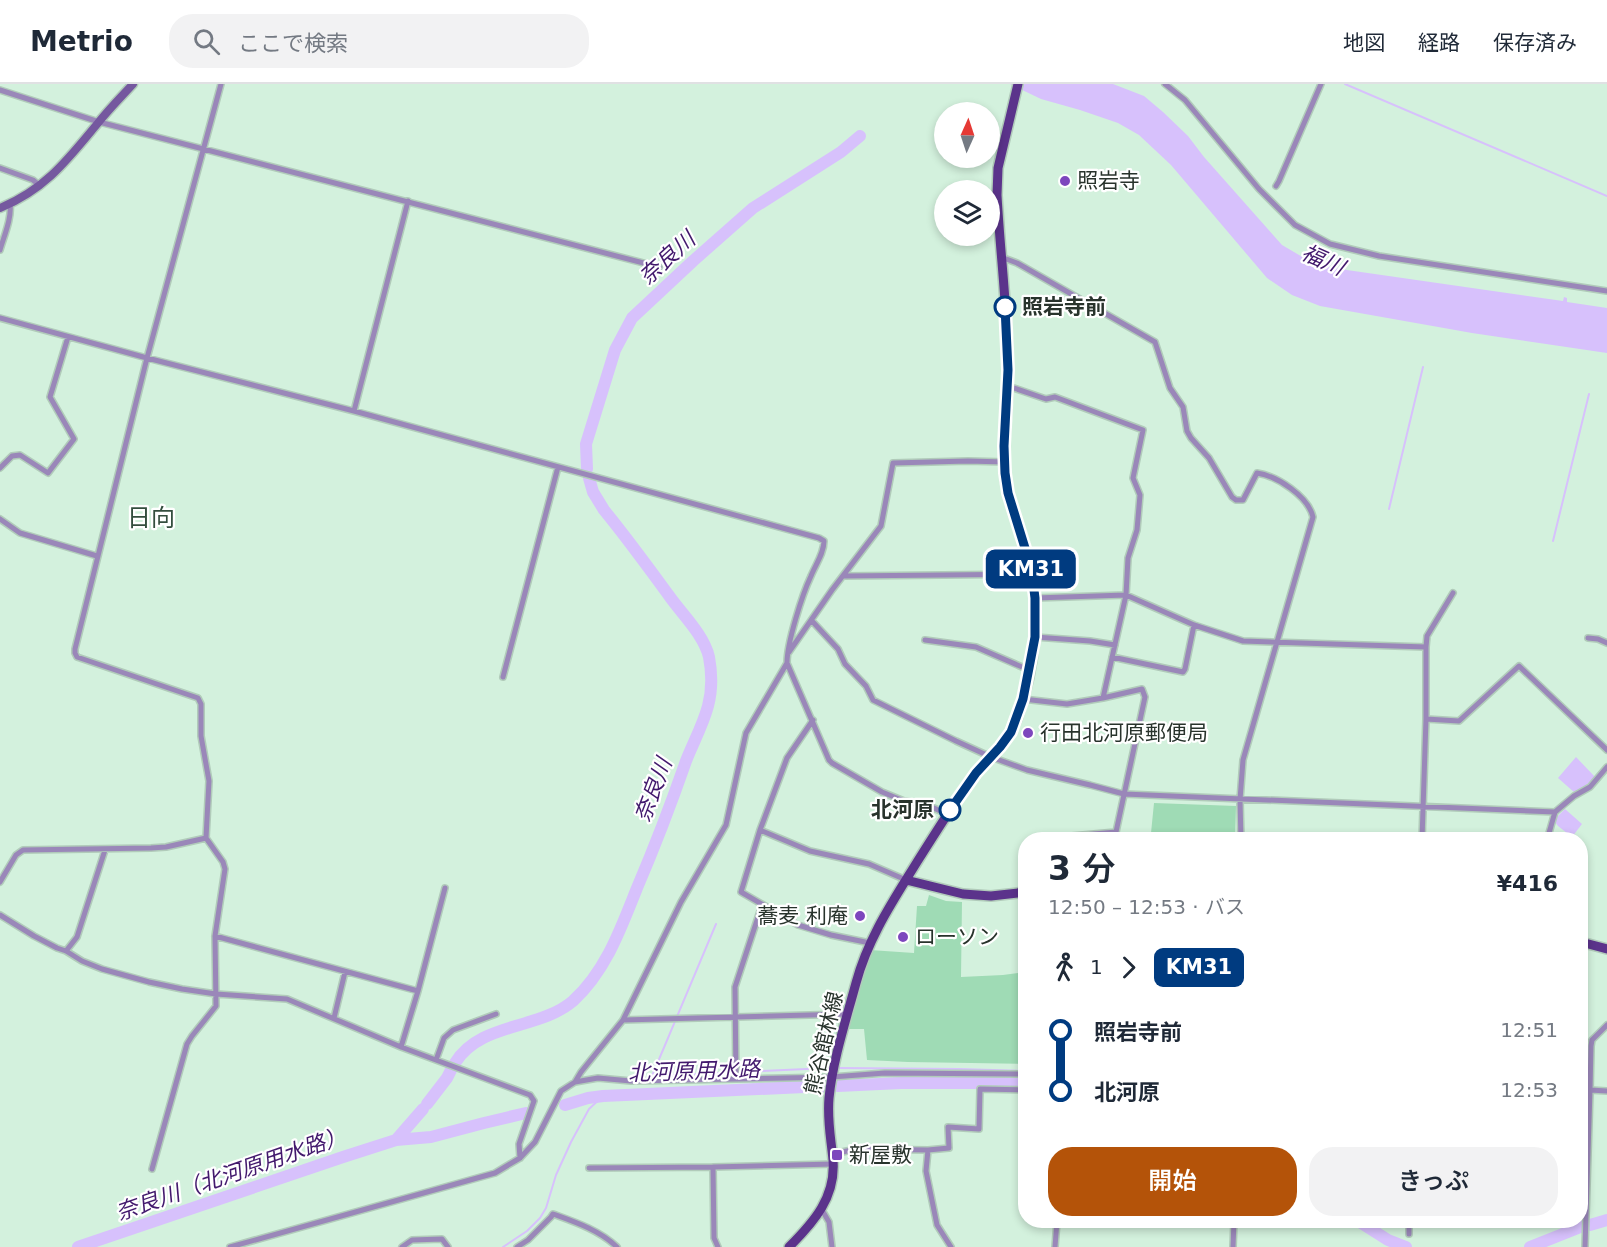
<!DOCTYPE html>
<html lang="ja">
<head>
<meta charset="utf-8">
<style>
  :root { --surface:#fff; --page:#f2f2f3; --text:#1f2937; --muted:#747a83; --line:#e0e1e3; --accent:#b45309 }
  body { margin:0; font-family:"DejaVu Sans","Noto Sans JP",sans-serif; background:var(--page); color:var(--text); height:100vh; display:flex; flex-direction:column; font-size:22px; white-space:nowrap }
  * { box-sizing:border-box; margin:0 }
  p { font-size:20px; color:var(--muted) }
  .icon { flex:none; width:33px; height:33px; fill:none; stroke:currentColor; stroke-width:2; stroke-linecap:round; stroke-linejoin:round }
  .map { position:relative; flex:1; overflow:hidden }
  .side { position:absolute; left:1018px; top:748px; width:570px; height:396px; display:flex; flex-direction:column; background:var(--surface); border-radius:24px; box-shadow:0 3px 9px #0003 }
  .side>* { flex:none }
  .badge { padding:0 12px; border-radius:9px; font-size:21px; line-height:39px }
  .needle { width:39px; rotate:3deg }
  .controls { position:absolute; left:934px; top:18px; display:grid; gap:12px }
  .controls a { display:grid; place-items:center; width:66px; height:66px; border-radius:50%; background:var(--surface); box-shadow:0 3px 9px #0003; font-size:30px }
  .map>.badge { position:absolute; translate:-50% -50%; box-shadow:0 0 0 3px #fff }
  .legs { display:flex; align-items:center; gap:9px; height:66px; padding:0 30px; font-size:20px }
  .legs p { margin-inline-start:auto }
  .head { display:flex; align-items:center; justify-content:space-between; height:102px; padding:0 30px }
  h1 { font-size:33px; font-weight:600; line-height:45px }
  .button { display:flex; gap:12px; margin-top:auto; padding:12px 30px }
  .button a { flex:1; height:69px; border-radius:24px; background:var(--accent); color:#fff; font-size:24px; font-weight:600; line-height:69px; text-align:center }
  .button a+a { background:var(--page); color:var(--text) }
  ul { padding:0 30px; list-style:none }
  li { display:flex; align-items:center; gap:21px; height:60px; font-size:22px }
  li i { display:grid; place-items:center; width:9px; height:100%; margin:0 8px; background:currentColor }
  li i::after { content:''; width:15px; height:15px; margin:-8px; border:4px solid; border-radius:50%; background:var(--surface) }
  li p { margin-inline-start:auto }
  li:first-child i { background:linear-gradient(#0000 50%,currentColor 0) }
  li:last-child i { background:linear-gradient(currentColor 50%,#0000 0) }
  header { display:flex; align-items:center; gap:36px; box-sizing:border-box; height:84px; padding:0 30px; background:var(--surface); border-bottom:2px solid var(--line) }
  header strong { font-size:28px }
  nav { display:flex; gap:33px; margin-inline-start:auto; font-size:21px }
  .search { width:420px; height:54px; background:var(--page); display:flex; align-items:center; gap:15px; box-sizing:border-box; padding:0 21px; border-radius:24px; color:var(--muted); font-size:22px }
  .map>svg:first-child { display:block }
</style>
</head>
<body>
<header>
<strong>Metrio</strong>
<div class="search"><svg class="icon" aria-label="search" viewBox="0 0 24 24"><circle cx="10" cy="10" r="6"/><path d="M15 15l6 6"/></svg>ここで検索</div>
<nav><a>地図</a><a>経路</a><a>保存済み</a></nav>
</header>
<div class="map">
<svg width="1607" height="1163" viewBox="0 0 1607 1163">
  <rect width="100%" height="100%" fill="#d3f1dd"/>
  <path fill="#9fdbb5" d="M1154,719L1236,722L1235,756H1067L1072,752L1151,749Z
    M929,811L946,817L962,818L961,893L1003,891L1026,888V980L908,978L867,976L864,945H849L860,899L870,866L914,869L917,822H926Z"/>
  <path fill="#d7c1fc" d="M1010,0H1113L1144,12L1163,28L1188,52L1204,73L1282,161L1311,178L1333,184L1563,217L1564,213L1567,214V218L1607,224V269L1472,249L1320,222L1292,211L1267,194L1171,81L1139,51L1118,39L1080,26L1041,15Z
    M1576,673L1596,694L1575,709L1558,694Z
    M1565,725L1582,740L1572,753L1558,742L1555,738L1557,733Z"/>
  <g fill="none" stroke-linecap="round" stroke-linejoin="round">
    <path stroke="#d7c1fc" stroke-width="2" d="M1345,0L1607,112
      M1389,425L1423,283
      M1553,457L1589,310
      M716,840L652,992L829,984
      M838,984L959,985L1026,987
      M503,1163L527,1147L540,1134L546,1124L556,1091L571,1058L589,1025L603,1012"/>
    <path stroke="#d7c1fc" stroke-width="12" d="M587,385L586,360L615,266L632,234L693,177L753,124L841,68L860,52
      M455,979C480,938 539,946 573,917C606,887 621,844 637,804C655,762 671,720 686,677C693,659 703,641 708,622C712,607 712,589 709,573C704,551 682,530 670,513C648,483 627,454 604,426L593,408L589,394
      M838,1002L901,999H1026
      M427,1020L447,994L452,984
      M565,1021L588,1014L603,1012L826,1002
      M396,1056L423,1025
      M1358,1137L1388,1156L1406,1163
      M1590,1141L1607,1136
      M78,1163L343,1073L396,1056L431,1053L484,1039L526,1029
      M1530,1163L1583,1142"/>
    <defs>
      <path id="street" d="M1165,0L1185,16L1259,105L1295,141L1330,160L1379,172L1607,207
        M0,6L99,38L659,183
        M0,84L33,96L39,101
        M1276,102L1279,97L1321,0
        M0,166C4,152 12,134 10,120
        M1001,173L1017,179L1155,258L1170,304L1183,323L1187,347L1191,354L1209,374L1232,413L1236,416H1243L1257,389C1277,392 1308,412 1313,433L1243,676L1240,716L1241,756
        M0,234L147,274L354,327L819,454L824,457C824,469 816,480 811,492C802,511 787,559 787,579
        M1008,302L1046,315L1055,313L1143,346L1133,394L1140,411L1137,446L1128,474L1126,511L1103,614
        M354,327L408,117
        M0,384L12,372L20,371L48,389L74,355L50,313L68,253
        M0,435L20,449L97,472
        M844,492L1032,490
        M1035,514L1126,511L1194,541L1243,557L1426,563V635L1422,756
        M812,537L838,565L845,580L866,602L873,616L956,657L991,673L1027,686L1090,701L1124,710L1555,728
        M1035,553L1090,557L1115,561
        M1588,554L1598,555L1607,559
        M925,556L976,563L1029,586
        M1426,563L1427,552L1453,509
        M789,568L832,506L881,442L893,379L968,377L1005,378
        M1112,573L1183,588L1185,585L1194,541
        M503,593L558,383
        M1023,615L1067,620L1103,614L1142,605L1145,613L1116,748L1072,752V756
        M1426,635L1459,637L1519,582L1607,666
        M813,636L787,674L760,746L810,767L869,780L906,796
        M760,746L741,808L798,841L831,851L870,859
        M1547,756L1555,728L1574,712L1590,703L1607,683
        M0,798L16,771L23,766L151,764L166,763L206,754
        M0,831L34,852L57,864L66,867L82,877L102,885L149,898L182,905L216,910L287,915L401,963L530,1011L534,1017L519,1060L520,1074
        M215,852L418,907
        M66,867L77,853L105,766
        M334,934L345,888
        M623,936L848,930
        M1607,941L1592,956L1591,962L1590,1006L1607,1007
        M401,963L418,907L445,804
        M436,976L444,954L453,946L496,930
        M736,995L735,903L762,821
        M575,998L581,988L623,936L681,818L726,741L746,649L787,579L829,676L832,679L882,708L904,717L925,720L947,730
        M1581,1006H1590L1585,1163
        M928,1066L949,1064L948,1043L979,1045L980,1005L1026,1006
        M832,1070L857,1065L928,1066L926,1087L937,1141L951,1163
        M713,1083L714,1154L718,1163
        M589,1084L713,1083L834,1080
        M152,1085L187,960L192,952L216,922L215,852L225,785L223,778L206,754L209,697L201,652V620L198,614L77,573L75,569V565L147,274L221,0
        M822,1126L829,1138L832,1163
        M1409,1150V1137
        M230,1163L495,1089L520,1074L535,1058L561,1007L575,998L598,994L631,997L736,995L832,993L885,989L1026,990
        M402,1163L412,1156L442,1155L448,1163
        M517,1163L528,1156L551,1133L553,1130C575,1138 599,1146 617,1163
        M1055,1163L1057,1137
        M1233,1163L1234,1137"/>
      <path id="secondary" d="M0,124C46,105 68,75 98,39C109,25 121,13 133,0"/>
      <path id="primary" d="M906,796L963,810L991,812L1026,808
        M1581,858L1607,865
        M789,1163C814,1138 836,1113 833,1076C831,1054 827,1037 829,1014C833,975 846,936 856,899C868,854 893,817 917,778C934,751 951,724 969,698C985,676 1007,661 1017,635C1036,582 1042,523 1027,469C1020,443 1008,419 1005,393C1002,357 1009,321 1008,285C1008,227 1000,169 997,111L998,84L1018,0"/>
    </defs>
    <use href="#street" stroke="#b1cbba" stroke-width="8"/>
    <use href="#secondary" stroke="#b1cbba" stroke-width="11"/>
    <use href="#primary" stroke="#b1cbba" stroke-width="12"/>
    <use href="#street" stroke="#9a87b9" stroke-width="5"/>
    <use href="#secondary" stroke="#75589f" stroke-width="8"/>
    <use href="#primary" stroke="#5b338b" stroke-width="9"/>
  </g>
  <g fill="none" stroke-linecap="round" stroke-linejoin="round">
    <defs>
      <path id="line-1" d="M950,726L976,689L1000,663L1011,648L1023,615L1035,553V514L1032,490L1025,464L1008,409L1005,389L1004,362L1008,286L1005,223"/>
    </defs>
    <use href="#line-1" stroke="#fff" stroke-width="14"/>
    <use href="#line-1" stroke="#003b80" stroke-width="9"/>
  </g>
  <g fill="#7d46bd" stroke="#fff" stroke-width="2">
    <circle cx="1065" cy="97" r="6"/>
    <circle cx="1028" cy="649" r="6"/>
    <circle cx="860" cy="832" r="6"/>
    <circle cx="903" cy="853" r="6"/>
    <rect x="831" y="1065" width="12" height="12" rx="3"/>
  </g>
  <g fill="#fff" stroke="#003b80" stroke-width="3">
    <circle cx="1005" cy="223" r="10"/>
    <circle cx="950" cy="726" r="10"/>
  </g>
  <g text-anchor="middle" dominant-baseline="central" stroke-width="4.5" stroke-linejoin="round" paint-order="stroke">
    <g font-size="21" fill="#28332c" stroke="#fff" text-anchor="start">
      <text x="1077" y="97">照岩寺</text>
      <text x="1040" y="649">行田北河原郵便局</text>
      <text x="848" y="832" text-anchor="end">蕎麦 利庵</text>
      <text x="915" y="853">ローソン</text>
      <text x="849" y="1071">新屋敷</text>
    </g>
    <g font-size="21" font-weight="bold" fill="#28332c" stroke="#fff" text-anchor="start">
      <text x="1022" y="223">照岩寺前</text>
      <text x="934" y="726" text-anchor="end">北河原</text>
    </g>
    <g font-size="21" fill="#28332c" stroke="#fff">
      <text transform="translate(824 959) rotate(-77)">熊谷館林線</text>
    </g>
    <g font-size="22" font-style="italic" fill="#42196d" stroke="#fff">
      <text transform="translate(667 174) rotate(-42)">奈良川</text>
      <text transform="translate(1323 176) rotate(24)">福川</text>
      <text transform="translate(653 706) rotate(-69)">奈良川</text>
      <text transform="translate(694 987) rotate(-2)">北河原用水路</text>
      <text transform="translate(231 1090) rotate(-19)">奈良川（北河原用水路）</text>
    </g>
    <g font-size="24" fill="#344e3e" stroke="#fff">
      <text x="151" y="434">日向</text>
    </g>
  </g>
</svg>
<div class="controls">
<a><svg class="needle" viewBox="-14 -14 28 28"><path d="M0-13l5 13h-10z" fill="#e53935"/><path d="M0 13l5-13h-10z" fill="#747a83"/></svg></a>
<a><svg class="icon" aria-label="layers" viewBox="0 0 24 24"><path d="M12 4l9 5-9 5-9-5zM3 14l9 5 9-5"/></svg></a>
</div>
<b class="badge" style="left:1031px;top:485px;background:#003b80;color:#fff">KM31</b>
<section class="side">
<div class="head"><div><h1>3 分</h1><p>12:50 – 12:53 · バス</p></div><b>¥416</b></div>
<div class="legs"><svg class="icon" aria-label="walk" viewBox="0 0 24 24"><circle cx="13" cy="4" r="2"/><path d="M13 8l-2 6 4 7M11 14l-3 7M7 12l3-4h3l4 4"/></svg>1<svg class="icon" aria-label="forward" viewBox="0 0 24 24"><path d="M9 5l7 7-7 7"/></svg><b class="badge" style="background:#003b80;color:#fff">KM31</b></div>
<ul>
<li><i style="color:#003b80"></i><b>照岩寺前</b><p>12:51</p></li>
<li><i style="color:#003b80"></i><b>北河原</b><p>12:53</p></li>
</ul>
<div class="button"><a>開始</a><a>きっぷ</a></div>
</section>
</div>
</body>
</html>
